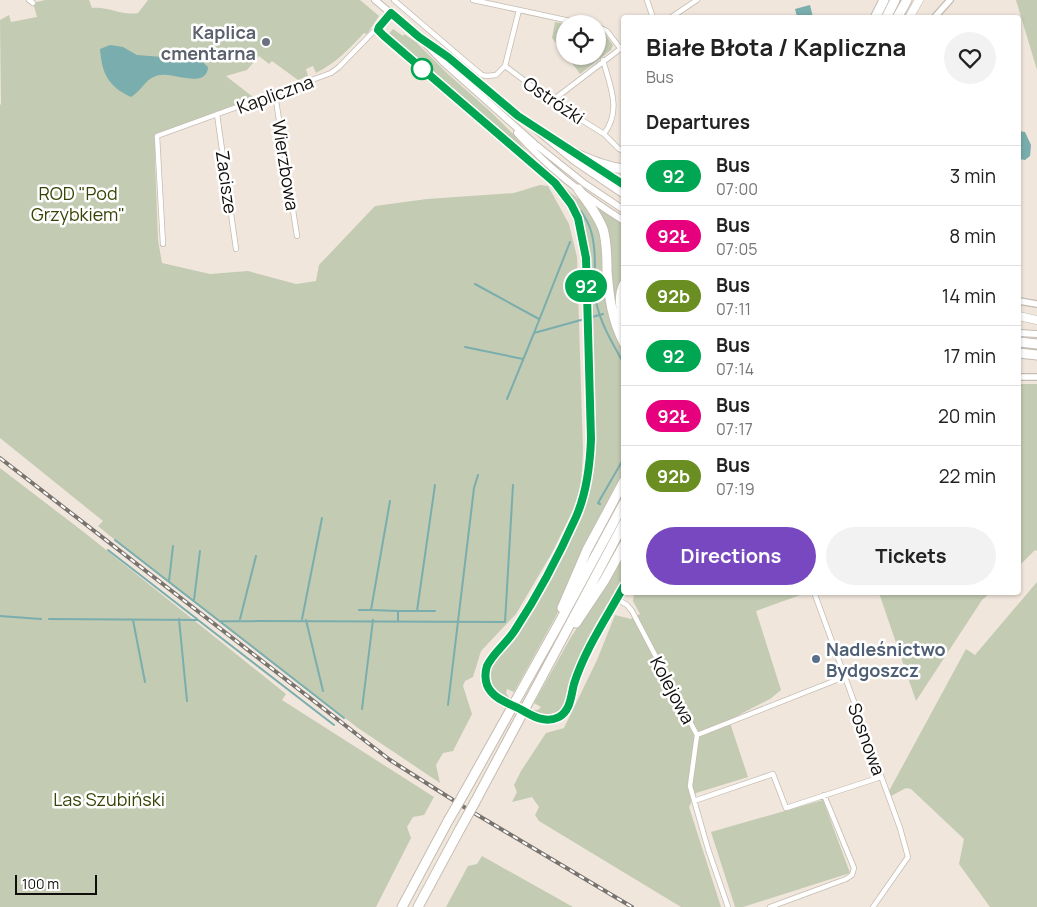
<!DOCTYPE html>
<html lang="en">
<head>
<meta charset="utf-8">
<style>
  :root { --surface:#fff; --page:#f2f2f2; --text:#222; --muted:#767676; --line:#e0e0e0; --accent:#7848c0 }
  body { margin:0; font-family:Manrope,sans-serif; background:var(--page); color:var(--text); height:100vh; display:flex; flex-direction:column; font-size:19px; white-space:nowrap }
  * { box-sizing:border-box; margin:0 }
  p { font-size:16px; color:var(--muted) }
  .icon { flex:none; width:28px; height:28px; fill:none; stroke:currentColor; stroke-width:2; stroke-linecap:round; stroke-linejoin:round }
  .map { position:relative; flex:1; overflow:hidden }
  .panel { position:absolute; left:621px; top:15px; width:400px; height:580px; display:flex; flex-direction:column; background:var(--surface); border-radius:5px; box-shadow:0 1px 4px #0004 }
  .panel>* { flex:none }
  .badge { padding:0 10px; border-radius:16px; font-size:18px; line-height:32px }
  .controls { position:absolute; left:556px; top:15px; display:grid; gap:10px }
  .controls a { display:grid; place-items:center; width:50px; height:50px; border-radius:50%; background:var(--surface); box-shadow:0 1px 4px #0004; font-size:25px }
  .scale { position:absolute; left:15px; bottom:12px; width:82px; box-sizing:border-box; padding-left:5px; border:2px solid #100d0a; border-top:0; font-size:14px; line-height:18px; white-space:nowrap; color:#100d0a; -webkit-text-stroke:4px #fff; paint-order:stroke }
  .map>.badge { position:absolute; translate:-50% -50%; box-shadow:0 0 0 2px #fff }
  h2 { padding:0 25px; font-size:19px; line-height:45px }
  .round { display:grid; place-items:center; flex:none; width:52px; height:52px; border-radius:26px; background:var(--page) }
  .head { display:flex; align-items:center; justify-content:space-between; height:85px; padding:0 25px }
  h1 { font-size:24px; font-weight:700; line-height:38px }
  .action { display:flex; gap:10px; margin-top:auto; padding:10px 25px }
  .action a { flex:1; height:58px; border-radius:30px; background:var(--accent); color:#fff; font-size:20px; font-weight:700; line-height:58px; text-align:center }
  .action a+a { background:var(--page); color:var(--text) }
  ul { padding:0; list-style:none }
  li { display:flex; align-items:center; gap:15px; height:60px; padding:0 25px; border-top:1px solid var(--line) }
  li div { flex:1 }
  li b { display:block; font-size:19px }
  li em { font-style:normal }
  li .badge { min-width:55px; font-weight:700; text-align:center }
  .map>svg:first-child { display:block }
</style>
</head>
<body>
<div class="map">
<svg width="1037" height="907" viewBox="0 0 1037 907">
  <rect width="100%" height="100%" fill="#f0e6dc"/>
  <path fill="#c3cbb3" d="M45,0H89L92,8C108,6 122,16 138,13L148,0H360L379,16L367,34L364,33C349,49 336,63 316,73L313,66L306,69L308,76L298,80L272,61L269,64L259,56L247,70L226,76L257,100L157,134L154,138L155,139V159L158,240L162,263L210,274L248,271L296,284L316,281L319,265L375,206L427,199L514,193L540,185L548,186L569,224L577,257L583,452L581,485L574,508L553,551L516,614L481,651L473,677L465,681L463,686L472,714L453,751L443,753L436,765L440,783L358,728L115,540L98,526L103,521L0,438V105L1,104L0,20L9,15L11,22L37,17L33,3Z
    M1016,0H1037V70Z
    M555,22L565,24V54L552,38Z
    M393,29L403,36L404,34L416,42L448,74L491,112L513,134L539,166L588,207L600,232L619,343L624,351V471L594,527L556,616L514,692L507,689L506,693L510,699L509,700L494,689L490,682V669L521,626L571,535L584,507L590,485L593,463L594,428L588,247L581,214L574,200L565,189L457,94L387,36Z
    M598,31L604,33L613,45L611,50L580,74L567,56H598Z
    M594,203L624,225V278L617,292L619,319L624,327V337L616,319L606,227Z
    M1019,384H1037V551L1035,550L1019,566Z
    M0,468L85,533L286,694L282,700L434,797L424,815L413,817L407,827L411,838L376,907H0Z
    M624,557C624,564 625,574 623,580C611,610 590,636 577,665C571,678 568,702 559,711C549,719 540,716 531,710H538L541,707L534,703L571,637Z
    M1037,582V907H990L959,864L964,839L911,789L906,788L891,796L889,791L966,649L975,655Z
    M634,593H806L756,611L781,690L770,699L729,720L748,777L696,793L689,807L721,907H681L539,821L535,815L539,807L532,797L512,802L517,792L514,785L521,771L546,733L564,728L597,660L615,615L631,619L640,614L633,601Z
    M879,593H990L982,600L916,701Z
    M823,800L850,873L743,907H735L711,832Z
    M482,856L573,907H446L468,866L477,864Z"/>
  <path fill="#7aadad" d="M810,5L813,17H797L795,9Z
    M110,45L123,47L137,55L162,57L184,50L199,59L208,67C207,89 174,73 161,75C146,76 142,91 131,97C108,86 102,74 100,49Z
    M1019,131L1025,132L1031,145L1030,156L1025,160L1019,159Z"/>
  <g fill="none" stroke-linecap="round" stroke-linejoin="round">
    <path stroke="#7aadad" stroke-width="2" d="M581,211C584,216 588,222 590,228C598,251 593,277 596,301C600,323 613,344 624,364
      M475,284L539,319
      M592,317L603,314
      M534,333L570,242
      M465,347L523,359
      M507,399L534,333L581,320
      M390,501L371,610L398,611V621
      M600,504L598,503L624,458
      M115,540L344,718
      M108,550L197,619
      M169,581L173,546
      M194,600L200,551
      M359,610H371
      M398,611H417L435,485
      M417,611H435
      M0,616L41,619
      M49,619L198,620L334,725
      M179,619L187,701
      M240,619L256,556
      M302,619L322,518
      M133,620L145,682
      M306,620L323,691
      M219,621L505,622L513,485
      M448,705L474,488L478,475
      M362,709L373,620"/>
    <defs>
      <path id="minor" d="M29,0L33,3
        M394,0L464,60L482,75L487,76L496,75L505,66L519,10
        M473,0L584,24
        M647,0L653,18
        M670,18L697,0
        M598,27L607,31L620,48
        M505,66L553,102L604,134C622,110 610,86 603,60
        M275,94L297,236
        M553,102L557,97L624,46
        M217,114L236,249
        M604,134L619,149L624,151
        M163,244L157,136L331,73L339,67L373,32L378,30
        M814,592L900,828L908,857L873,907
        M617,599L627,605L632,611L697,735L690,786L708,849L728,907
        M697,735L844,677
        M694,801L773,774L786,808L881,777
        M770,907L846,879L852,875L854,868L824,795"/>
      <path id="tertiary" d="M391,13L379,27V32L555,183L571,204L578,218L586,258L591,439C590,457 589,475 585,492C581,509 572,525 564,541C549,571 533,600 516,628C508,642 492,653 487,668C481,686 494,695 508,703
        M934,18L950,0
        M1019,301L1037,304
        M1019,377H1037
        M529,714C540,720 555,723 565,712C572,704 572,693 575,683C577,676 580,668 583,661C595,635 610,611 624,586"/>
      <path id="secondary" d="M375,0L419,37L443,62L535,144L585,184L624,210
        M432,46L448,57L574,161L624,195
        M544,132L577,155
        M517,133C548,168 584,196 624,221
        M588,162L624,185
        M1019,333L1037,334"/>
      <path id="trunk" d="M909,18L919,0
        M1019,316L1037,320"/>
      <path id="motorway" d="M875,18L884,0
        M886,18L895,0
        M897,18L907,0
        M574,153C591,160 606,167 624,169
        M578,189C588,202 597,214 603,229C607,242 607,257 607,271C609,297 612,320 624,343
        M624,284C618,296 620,308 624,320
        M1019,342L1037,344
        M1019,353L1037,355
        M562,608L587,550L624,481
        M576,623L604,581L624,545
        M463,795L558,625L624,503
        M475,802L624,523
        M402,907L448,821
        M418,907L460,829"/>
    </defs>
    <use href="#minor" stroke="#c5bcb2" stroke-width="6"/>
    <use href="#tertiary" stroke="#c5bcb2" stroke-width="8"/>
    <use href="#secondary" stroke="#c5bcb2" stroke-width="8"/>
    <use href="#trunk" stroke="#c5bcb2" stroke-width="9"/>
    <use href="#motorway" stroke="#c5bcb2" stroke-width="11"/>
    <use href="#minor" stroke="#fff" stroke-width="4.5"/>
    <use href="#tertiary" stroke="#fff" stroke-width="5.5"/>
    <use href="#secondary" stroke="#fff" stroke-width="6"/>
    <use href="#trunk" stroke="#fff" stroke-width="8"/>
    <use href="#motorway" stroke="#fff" stroke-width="9"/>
    <defs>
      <path id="rail" d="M0,458L390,760L464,807L632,907"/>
    </defs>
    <use href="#rail" stroke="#79736d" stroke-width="4"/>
    <use href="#rail" stroke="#fff" stroke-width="2" stroke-dasharray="5.5" stroke-linecap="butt"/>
    <defs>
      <path id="motorway-bridge" d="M448,821L463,795
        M460,829L475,802"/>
    </defs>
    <use href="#motorway-bridge" stroke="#c5bcb2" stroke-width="11" stroke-linecap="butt"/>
    <use href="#motorway-bridge" stroke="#fff" stroke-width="9"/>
  </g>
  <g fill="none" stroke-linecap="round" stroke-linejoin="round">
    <defs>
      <path id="line" d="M624,185L518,116L448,57L419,37L391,13L379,27L378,30L384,36L555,183L571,204L578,218L586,258L591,439C590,466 587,492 576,517C559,555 538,595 515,630C507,643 493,653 487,666C485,672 485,679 487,685C492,698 508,703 520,709C532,716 545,724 559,717C571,710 571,695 574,684C585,649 607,617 624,586"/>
    </defs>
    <use href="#line" stroke="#fff" stroke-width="11"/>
    <use href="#line" stroke="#00a651" stroke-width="8"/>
  </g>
  <circle fill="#6b7280" stroke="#fff" stroke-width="2" cx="266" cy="42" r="5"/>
  <circle fill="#fff" stroke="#00a651" stroke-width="2.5" cx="422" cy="69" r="10"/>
  <circle fill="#5c6f8a" stroke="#fff" stroke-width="2" cx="816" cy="659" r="5"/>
  <g text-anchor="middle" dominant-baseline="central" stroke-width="5" stroke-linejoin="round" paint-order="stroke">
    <g font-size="18" font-weight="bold" fill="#5b616d" stroke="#fff" text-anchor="end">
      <text x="256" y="32">Kaplica<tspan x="256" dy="21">cmentarna</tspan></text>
    </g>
    <g font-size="18" fill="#100d0a" stroke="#fff">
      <text transform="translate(275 94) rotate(-20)">Kapliczna</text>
      <text transform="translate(554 100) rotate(34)">Ostróżki</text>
      <text transform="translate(286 165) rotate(81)">Wierzbowa</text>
      <text transform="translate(227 182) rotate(82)">Zacisze</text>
      <text transform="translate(673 690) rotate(62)">Kolejowa</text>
      <text transform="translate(867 739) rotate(70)">Sosnowa</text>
    </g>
    <g font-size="18" fill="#374405" stroke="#fff">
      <text x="78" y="193">ROD "Pod<tspan x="78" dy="21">Grzybkiem"</tspan></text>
      <text x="109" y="799">Las Szubiński</text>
    </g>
    <g font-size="18" font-weight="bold" fill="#4e5e75" stroke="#fff" text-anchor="start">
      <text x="826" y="649">Nadleśnictwo<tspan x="826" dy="21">Bydgoszcz</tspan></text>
    </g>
  </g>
</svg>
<div class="controls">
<a><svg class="icon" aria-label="locate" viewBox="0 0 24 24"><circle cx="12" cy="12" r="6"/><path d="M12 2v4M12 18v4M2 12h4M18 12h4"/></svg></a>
</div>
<div class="scale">100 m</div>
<b class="badge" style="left:586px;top:286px;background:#00a651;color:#fff">92</b>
<section class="panel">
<div class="head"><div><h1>Białe Błota / Kapliczna</h1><p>Bus</p></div><a class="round"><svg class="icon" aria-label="heart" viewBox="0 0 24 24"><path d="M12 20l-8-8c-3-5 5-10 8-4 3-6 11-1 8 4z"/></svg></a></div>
<h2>Departures</h2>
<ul>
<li><span class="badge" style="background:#00a651;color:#fff">92</span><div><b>Bus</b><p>07:00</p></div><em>3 min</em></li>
<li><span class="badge" style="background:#e6007e;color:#fff">92Ł</span><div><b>Bus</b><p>07:05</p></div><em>8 min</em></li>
<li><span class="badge" style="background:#6b8e23;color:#fff">92b</span><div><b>Bus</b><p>07:11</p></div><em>14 min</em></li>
<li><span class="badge" style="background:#00a651;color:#fff">92</span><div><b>Bus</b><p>07:14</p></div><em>17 min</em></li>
<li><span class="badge" style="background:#e6007e;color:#fff">92Ł</span><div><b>Bus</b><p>07:17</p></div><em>20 min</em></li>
<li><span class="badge" style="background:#6b8e23;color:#fff">92b</span><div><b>Bus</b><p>07:19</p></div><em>22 min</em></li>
</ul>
<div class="action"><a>Directions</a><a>Tickets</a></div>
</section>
</div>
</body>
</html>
